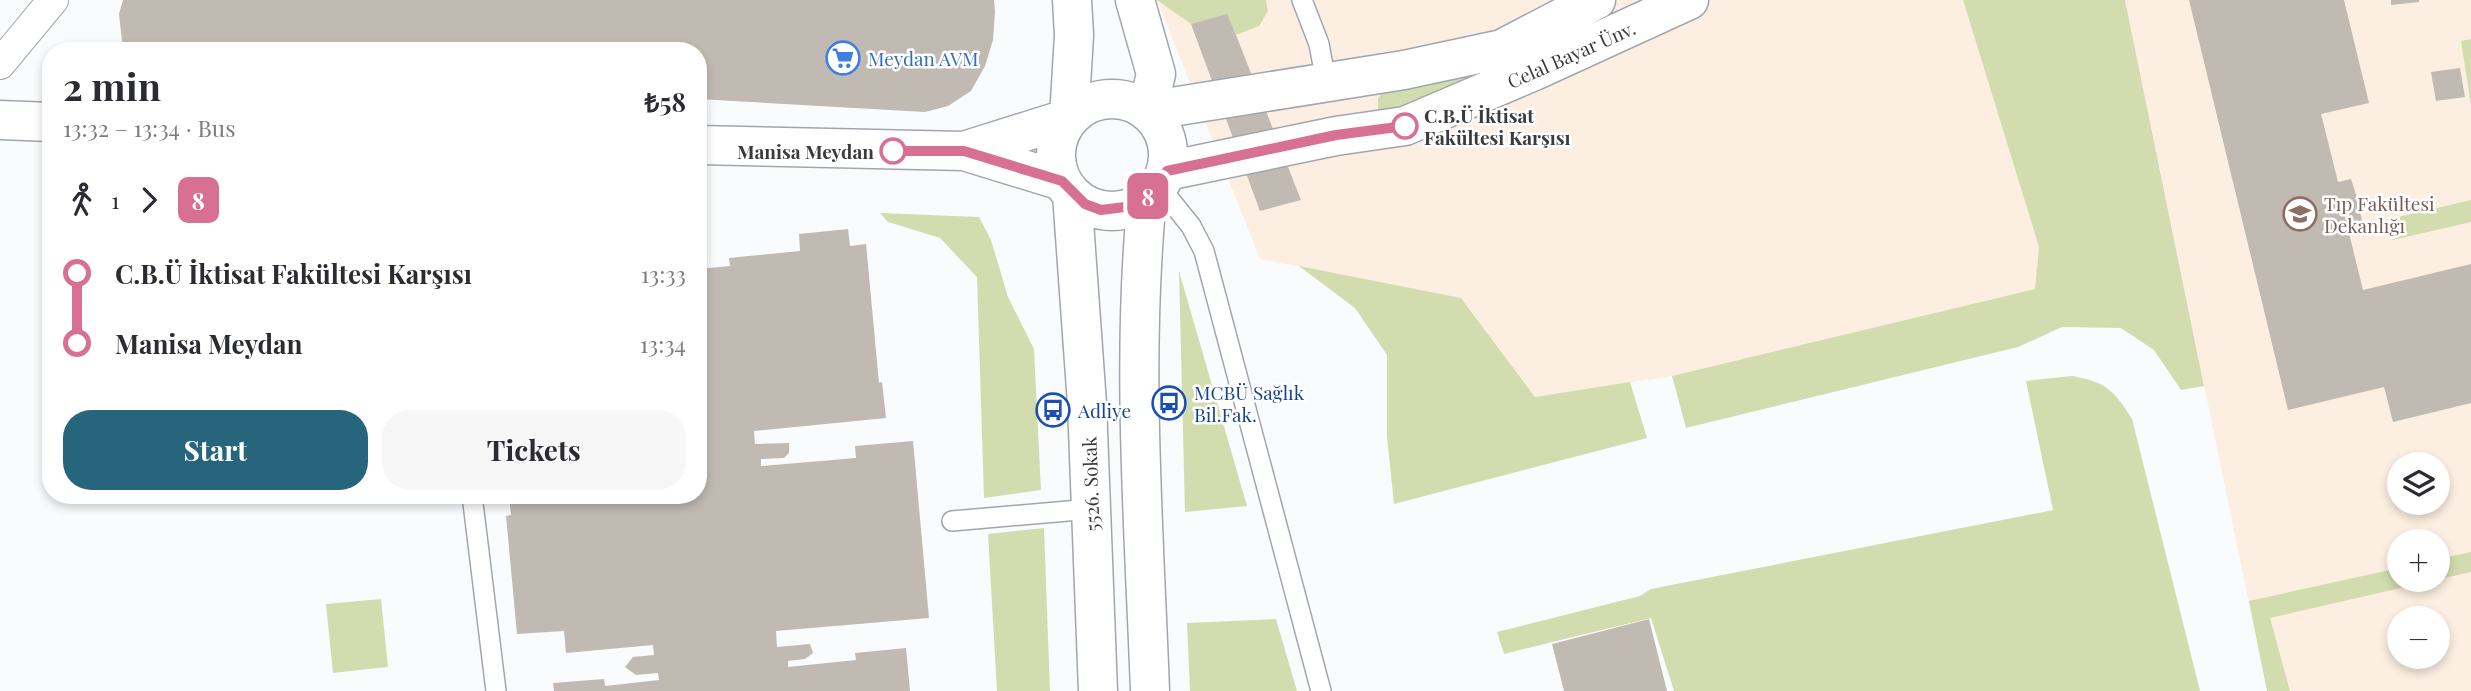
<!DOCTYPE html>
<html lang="en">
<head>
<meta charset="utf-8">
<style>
  :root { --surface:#fff; --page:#f7f7f7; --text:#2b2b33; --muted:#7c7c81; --accent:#27657c }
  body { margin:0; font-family:"Playfair Display",serif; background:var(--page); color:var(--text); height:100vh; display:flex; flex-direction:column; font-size:26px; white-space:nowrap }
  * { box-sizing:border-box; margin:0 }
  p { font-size:23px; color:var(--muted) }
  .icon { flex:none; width:38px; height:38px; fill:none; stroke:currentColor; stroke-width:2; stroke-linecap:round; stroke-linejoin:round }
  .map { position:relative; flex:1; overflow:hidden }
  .side { position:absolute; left:42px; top:42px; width:665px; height:462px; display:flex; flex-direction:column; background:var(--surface); border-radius:28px; box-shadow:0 4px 10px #0003 }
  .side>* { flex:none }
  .badge { padding:0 14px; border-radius:10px; font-size:24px; line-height:46px }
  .tools { position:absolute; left:2387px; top:452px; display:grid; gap:14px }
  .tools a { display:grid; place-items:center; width:63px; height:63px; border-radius:50%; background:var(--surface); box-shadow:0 4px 10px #0003; font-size:35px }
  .map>.badge { position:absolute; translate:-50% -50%; box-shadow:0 0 0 4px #fff }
  .legs { display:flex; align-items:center; gap:10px; height:77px; padding:0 21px; font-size:23px }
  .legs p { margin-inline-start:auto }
  .head { display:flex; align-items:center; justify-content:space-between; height:119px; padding:0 21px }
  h1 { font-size:38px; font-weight:700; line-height:52px }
  .cta { display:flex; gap:14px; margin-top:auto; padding:14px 21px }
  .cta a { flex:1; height:80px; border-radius:28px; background:var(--accent); color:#fff; font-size:28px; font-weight:700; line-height:80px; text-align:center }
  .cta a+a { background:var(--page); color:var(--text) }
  ul { padding:0 21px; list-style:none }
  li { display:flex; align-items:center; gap:24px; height:70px; font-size:26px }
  li i { display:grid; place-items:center; width:10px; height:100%; margin:0 9px; background:currentColor }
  li i::after { content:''; width:18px; height:18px; margin:-9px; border:5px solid; border-radius:50%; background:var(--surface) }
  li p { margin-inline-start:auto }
  li:first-child i { background:linear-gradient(#0000 50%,currentColor 0) }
  li:last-child i { background:linear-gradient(currentColor 50%,#0000 0) }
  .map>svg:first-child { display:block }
</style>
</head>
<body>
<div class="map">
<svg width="2471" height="691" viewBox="0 0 2471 691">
  <rect width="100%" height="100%" fill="#fafbfd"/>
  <path fill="#fcefe1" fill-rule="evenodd" d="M1157,0H1963L2039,247L2035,289L1672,376L1535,397L1461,298L1260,259Z
    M2125,0H2471V691H2267ZM2399,464H2438V502H2399ZM2399,541H2438V579H2399ZM2399,618H2438V656H2399Z"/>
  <path fill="#d3dcaf" d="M1157,0H1266L1268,11L1259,26L1236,35L1227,15L1191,24Z
    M1963,0H2125L2204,386L2181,390L2154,350L2121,328L2062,327L2018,347L1686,428L1672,376L2035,289L2039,247Z
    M2471,39V105L2461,41Z
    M1479,72L1484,75L1390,113L1378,109V98L1382,93L1426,86Z
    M2471,200V222L2393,240L2390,219Z
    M880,213L979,217L991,240L1008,297L1034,349L1041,490L984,498L977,277L940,238L888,222Z
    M1299,266L1461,298L1535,397L1630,382L1647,438L1394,504L1387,437V355L1355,308Z
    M1179,271L1247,506L1185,512Z
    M2072,376C2106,382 2114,390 2132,419L2200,691H1674L1651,618L1504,654L1497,632L1640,596L1651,589L2053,510L2026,381Z
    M1044,528L1050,691H997L988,534Z
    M2471,552V572L2270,618L2290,691H2267L2249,601L2399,568V579H2438V559Z
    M381,599L388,667L333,673L326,604Z
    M1276,619L1297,691H1190L1187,623Z"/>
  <path fill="#c0bab2" d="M123,0H994L995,12L993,40L985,66L971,91L948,106L925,112L698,99V51H128L122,41L119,14Z
    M2189,0H2344L2369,103L2321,114L2338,182L2351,179L2357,198L2364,230L2349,233L2363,290L2471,264V403L2393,422L2384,387L2288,410Z
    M2391,0H2419V2L2391,5Z
    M1227,14L1236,35L1301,200L1260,211L1191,24Z
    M2460,68L2465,97L2436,101L2431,72Z
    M848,229L850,246L866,244L879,383L882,382L886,418L754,431L755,444L789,443V453L784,458L761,459V466L856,458L855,446L913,441L929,618L776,631L777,647L810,644L813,653L805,659L788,661V667L856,660L855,653L906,648L910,691H554L553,683L604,679L605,686L659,680L658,673L636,675L625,667L633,657L654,655L653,645L566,653L564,631L517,634L506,516L511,515L509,495H698V269L730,266L729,258L800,251L799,234Z
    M1649,619L1667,691H1564L1552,644Z"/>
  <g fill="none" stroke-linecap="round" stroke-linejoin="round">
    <defs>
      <path id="service" d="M1302,0L1319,44L1326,82
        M1158,185L1191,226L1204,251L1321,691
        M472,495L496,691
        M952,521L1091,509"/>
      <path id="pedestrian" d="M0,64L53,0"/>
      <path id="minor" d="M1147,111L1404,70L1502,49L1596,0
        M1167,171L1336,136L1405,126L1534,71L1689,0"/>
      <path id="tertiary" d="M1135,0L1156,74L1147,111
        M1056 155a56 56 0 1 1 112 0a56 56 0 1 1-112 0Z
        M1069,118L1074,35L1072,0
        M0,120L51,122
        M698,145L964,151L1062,181
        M964,151L1069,118
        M1072,194L1087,404L1098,691
        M1147,198C1131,361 1144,527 1150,691"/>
    </defs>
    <use href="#service" stroke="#a1a6ae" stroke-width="22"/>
    <use href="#pedestrian" stroke="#a1a6ae" stroke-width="32"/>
    <use href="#minor" stroke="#a1a6ae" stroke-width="41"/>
    <use href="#tertiary" stroke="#a1a6ae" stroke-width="41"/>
    <use href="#service" stroke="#fff" stroke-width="19"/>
    <use href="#pedestrian" stroke="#fff" stroke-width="30"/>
    <use href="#minor" stroke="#fff" stroke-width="38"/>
    <use href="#tertiary" stroke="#fff" stroke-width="38"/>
  </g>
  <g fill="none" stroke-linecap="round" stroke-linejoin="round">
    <defs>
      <path id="line-1" d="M893,151H964L1062,181L1085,204L1101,210L1133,206L1147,198L1167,171L1336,135L1405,126"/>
    </defs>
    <use href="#line-1" stroke="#fff" stroke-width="16"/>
    <use href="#line-1" stroke="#d87093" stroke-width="10"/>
  </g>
  <defs>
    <symbol id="supermarket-ring" viewBox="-11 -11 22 22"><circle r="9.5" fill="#fff" stroke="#3f7fe0" stroke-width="1.5"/><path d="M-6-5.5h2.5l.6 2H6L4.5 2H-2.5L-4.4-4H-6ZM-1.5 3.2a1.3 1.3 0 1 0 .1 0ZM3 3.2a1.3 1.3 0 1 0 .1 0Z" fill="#3f7fe0"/></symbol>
    <symbol id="university-ring" viewBox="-11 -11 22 22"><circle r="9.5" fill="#fff" stroke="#8d6e63" stroke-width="1.5"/><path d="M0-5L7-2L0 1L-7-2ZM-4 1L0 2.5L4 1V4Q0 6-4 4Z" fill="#8d6e63"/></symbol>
    <symbol id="bus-ring" viewBox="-11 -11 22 22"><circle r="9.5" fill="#fff" stroke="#1a4fb4" stroke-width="1.5"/><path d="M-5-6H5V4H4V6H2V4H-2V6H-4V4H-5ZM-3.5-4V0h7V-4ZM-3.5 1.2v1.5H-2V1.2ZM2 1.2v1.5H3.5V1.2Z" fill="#1a4fb4"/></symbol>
  </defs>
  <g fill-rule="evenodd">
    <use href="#supermarket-ring" x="824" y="39" width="38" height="38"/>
    <use href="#university-ring" x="2281" y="195" width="38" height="38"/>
    <use href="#bus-ring" x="1150" y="384" width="38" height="38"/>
    <use href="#bus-ring" x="1034" y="391" width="38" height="38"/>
  </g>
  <g fill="#fff" stroke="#d87093" stroke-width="3.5">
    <circle cx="1405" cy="126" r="12"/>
    <circle cx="893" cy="151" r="12"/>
  </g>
  <g text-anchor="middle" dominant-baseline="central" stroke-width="5" stroke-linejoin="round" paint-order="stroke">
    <g font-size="19" fill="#393b3e" stroke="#fff">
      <text transform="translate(1571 54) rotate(-24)">Celal Bayar Ünv.</text>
      <text transform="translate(1090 484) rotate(-92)">5526. Sokak</text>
    </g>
    <g font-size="19" fill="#366cbe" stroke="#fff" text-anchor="start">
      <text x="868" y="58">Meydan AVM</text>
    </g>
    <g font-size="19" font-weight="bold" fill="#393b3e" stroke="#fff" text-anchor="start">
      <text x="1424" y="115">C.B.Ü İktisat<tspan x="1424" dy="22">Fakültesi Karşısı</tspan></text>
      <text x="874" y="151" text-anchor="end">Manisa Meydan</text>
    </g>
    <g font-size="19" fill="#785e54" stroke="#fff" text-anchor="start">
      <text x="2324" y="203">Tıp Fakültesi<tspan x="2324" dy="22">Dekanlığı</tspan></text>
    </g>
    <g font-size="19" fill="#164399" stroke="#fff" text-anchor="start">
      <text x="1194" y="392">MCBÜ Sağlık<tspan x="1194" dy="22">Bil.Fak.</tspan></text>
      <text x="1078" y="410">Adliye</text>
    </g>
  </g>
</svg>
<div class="tools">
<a><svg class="icon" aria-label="layers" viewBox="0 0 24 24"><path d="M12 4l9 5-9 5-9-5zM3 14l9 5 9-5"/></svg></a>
<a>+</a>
<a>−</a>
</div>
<b class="badge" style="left:1148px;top:196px;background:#d87093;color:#fff">8</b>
<section class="side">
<div class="head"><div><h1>2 min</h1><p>13:32 – 13:34 · Bus</p></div><b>₺58</b></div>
<div class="legs"><svg class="icon" aria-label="walk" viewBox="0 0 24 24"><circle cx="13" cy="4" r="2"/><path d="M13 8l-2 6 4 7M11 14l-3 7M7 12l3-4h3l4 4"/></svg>1<svg class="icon" aria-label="forward" viewBox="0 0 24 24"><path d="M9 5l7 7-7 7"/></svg><b class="badge" style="background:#d87093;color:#fff">8</b></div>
<ul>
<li><i style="color:#d87093"></i><b>C.B.Ü İktisat Fakültesi Karşısı</b><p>13:33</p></li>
<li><i style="color:#d87093"></i><b>Manisa Meydan</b><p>13:34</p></li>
</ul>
<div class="cta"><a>Start</a><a>Tickets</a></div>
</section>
</div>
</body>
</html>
